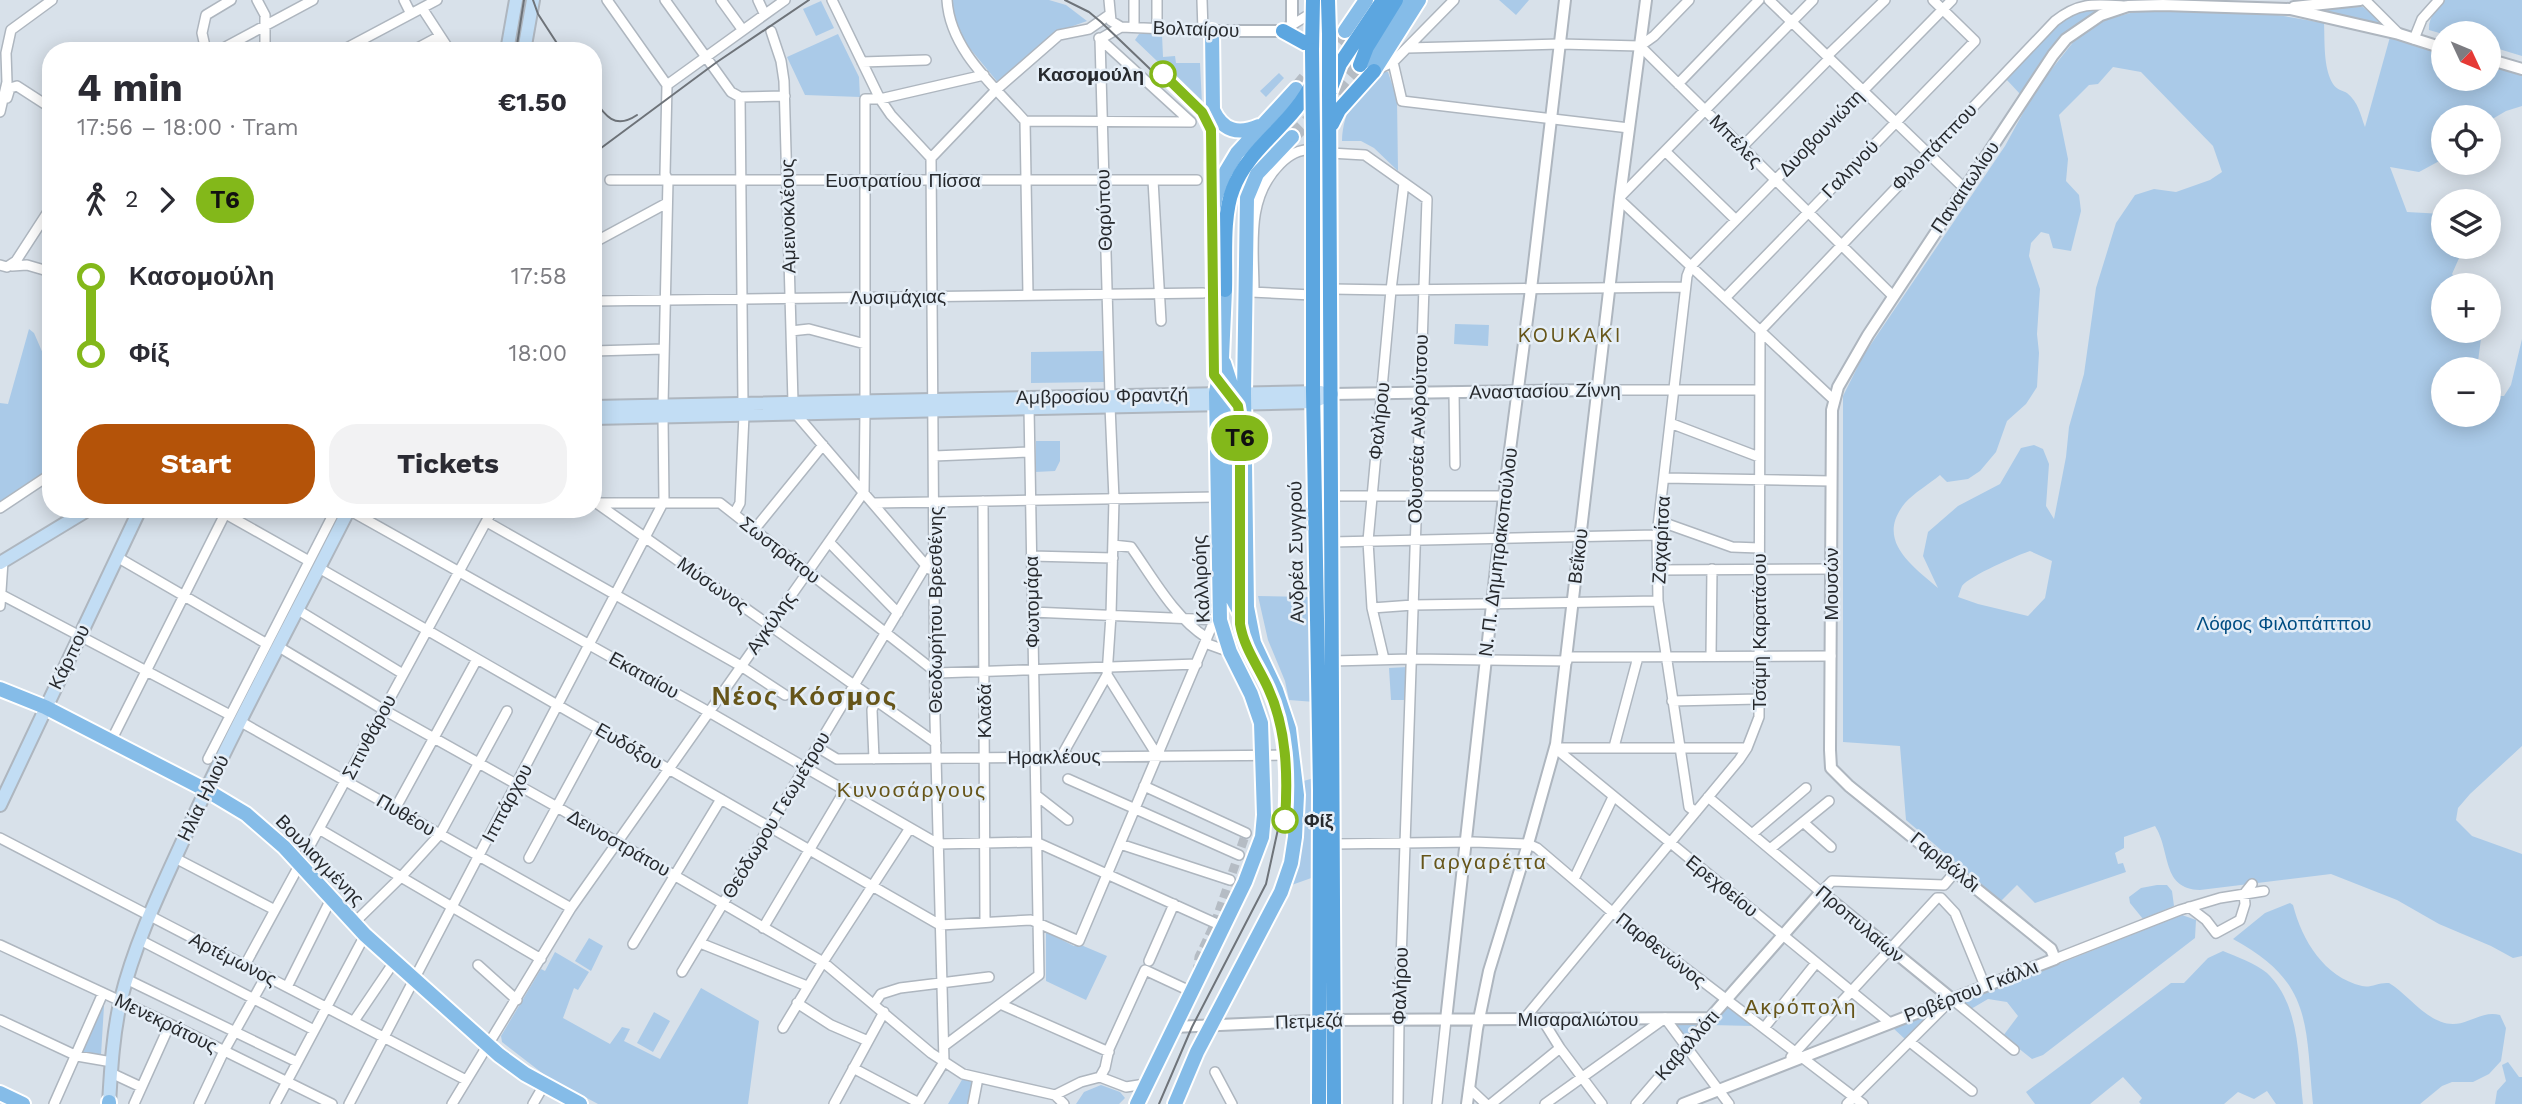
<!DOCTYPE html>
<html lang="en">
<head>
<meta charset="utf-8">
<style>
  :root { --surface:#fff; --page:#f2f2f3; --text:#2b2b33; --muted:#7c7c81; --accent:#b45309 }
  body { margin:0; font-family:"Work Sans",sans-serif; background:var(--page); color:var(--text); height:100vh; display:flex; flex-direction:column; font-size:26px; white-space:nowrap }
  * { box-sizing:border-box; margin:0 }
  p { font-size:23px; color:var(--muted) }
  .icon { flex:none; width:38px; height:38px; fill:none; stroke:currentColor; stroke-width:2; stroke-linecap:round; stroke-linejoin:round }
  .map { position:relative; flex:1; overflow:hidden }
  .side { position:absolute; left:42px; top:42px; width:560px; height:476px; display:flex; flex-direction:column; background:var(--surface); border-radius:28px; box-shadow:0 4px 18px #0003 }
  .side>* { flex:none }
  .badge { padding:0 14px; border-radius:23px; font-size:24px; line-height:46px }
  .needle { width:46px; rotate:134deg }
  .tools { position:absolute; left:2431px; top:21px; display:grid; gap:14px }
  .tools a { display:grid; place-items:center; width:70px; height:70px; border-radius:50%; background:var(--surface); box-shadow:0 4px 18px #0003; font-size:35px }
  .map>.badge { position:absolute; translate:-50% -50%; box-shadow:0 0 0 4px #fff }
  .legs { display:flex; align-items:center; gap:10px; height:77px; padding:0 35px; font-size:23px }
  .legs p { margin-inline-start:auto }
  .head { display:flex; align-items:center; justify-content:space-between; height:119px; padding:0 35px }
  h1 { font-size:38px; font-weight:700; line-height:52px }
  .action { display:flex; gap:14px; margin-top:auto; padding:14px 35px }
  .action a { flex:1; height:80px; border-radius:28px; background:var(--accent); color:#fff; font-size:28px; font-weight:700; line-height:80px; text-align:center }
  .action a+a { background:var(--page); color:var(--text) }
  ul { padding:0 35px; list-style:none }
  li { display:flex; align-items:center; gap:24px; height:77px; font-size:26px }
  li i { display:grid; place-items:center; width:10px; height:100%; margin:0 9px; background:currentColor }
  li i::after { content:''; width:18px; height:18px; margin:-9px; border:5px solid; border-radius:50%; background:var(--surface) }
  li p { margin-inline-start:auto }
  li:first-child i { background:linear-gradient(#0000 50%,currentColor 0) }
  li:last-child i { background:linear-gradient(currentColor 50%,#0000 0) }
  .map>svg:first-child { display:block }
</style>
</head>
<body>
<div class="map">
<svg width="2522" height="1104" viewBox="0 0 2522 1104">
  <rect width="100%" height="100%" fill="#d8e1ea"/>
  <path fill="#aacae8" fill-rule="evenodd" d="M952,0H1049L1066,5L1087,21L1059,31L1000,85L958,34Z
    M1499,0H1529L1516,15Z
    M2445,0H2522V56L2489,46L2488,33L2443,34L2429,30C2428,18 2437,8 2445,0Z
    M821,1L834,28L816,36L803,9Z
    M2363,7L2388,27L2319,10V8Z
    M2089,9H2105L2084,21L2021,95L2006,79C2029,55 2055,17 2089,9Z
    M2242,9L2324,23C2325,42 2323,67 2333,84C2337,90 2342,90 2347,93C2359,103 2360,114 2365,127L2390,37L2443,51V79H2488L2489,63L2522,72V106L2506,111L2489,121L2488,117H2443V159L2419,172L2390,167L2407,212L2443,214V247H2464L2452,274L2462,285H2443V331H2482L2477,369H2443V415H2488L2489,396H2504L2511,385L2522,339V746L2470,794L2458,808L2456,820L2472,836L2522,854V956L2513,958L2491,946L2439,924L2397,900L2331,874L2200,890C2161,889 2171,851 2155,826L2124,837V848L2115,853L2118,864L2123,863L2126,872L2035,903L2017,885L2001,901L1906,820L1900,746L1843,742V396L1863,356L2005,146L2036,89L2074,41L2104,20L2138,11ZM2113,67L2141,72L2213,146L2222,172L2210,180L2176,192L2154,189L2135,195L2116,223L2096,288L2084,374L2069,427L2066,457L2054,519L2046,506L2049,464L2043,449L2034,445L2021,448L2000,484L1958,506L1928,532L1923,556L1938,588C1911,565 1875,540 1905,503C1914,493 1929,484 1940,475L1947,482L1968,479L1980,471L1996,452L2007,421L2026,404L2037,387L2039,353L2037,334L2040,289L2029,256L2031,243L2041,232L2049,234L2053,248L2071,251L2081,211L2079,195L2066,181L2068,159L2059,115L2089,85L2098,84ZM2030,551L2052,561L2045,598L2028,616L1978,604L1958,597C1959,595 1961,588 1962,586C1969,576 2018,555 2030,551Z
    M838,34L859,77L860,97L805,95L787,57Z
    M1139,34H1162L1163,57L1175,56L1176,63H1200L1202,104L1135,40Z
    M1380,72H1388L1397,99L1398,171L1374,148L1361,141H1342C1343,110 1357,92 1380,72Z
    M1279,73L1284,78L1266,97L1260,91Z
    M1455,324L1489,325L1488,346L1454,344Z
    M29,329L34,333L44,356L51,358V471L0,506V403L8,404Z
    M1104,351V382L1031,383V352Z
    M1036,441H1060V461L1055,471L1035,472Z
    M1258,596L1310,597L1315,702L1289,700L1285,681L1268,640Z
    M1407,667L1408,700H1391L1389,668Z
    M1314,778L1317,876L1286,887L1300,782Z
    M2157,885H2167L2172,891L2174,906L2143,919L2130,903L2129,897L2141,888Z
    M2290,903L2293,905C2302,940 2324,977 2362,986C2371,988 2379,982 2389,983C2409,995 2428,1024 2453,1024C2470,1024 2483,1010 2500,1015L2506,1028L2501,1061L2489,1074L2473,1082H2452L2442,1086L2420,1104H2313C2305,1024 2313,982 2233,939L2265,913Z
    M2182,915L2196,920L2195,938L2043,1055L2032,1059L2003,1036L2018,1016L2007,1002L1988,999L1971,1009L1963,1002Z
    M1046,932L1074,946L1081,945L1107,956L1086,1000L1046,981Z
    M589,938L603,946L591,971L575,961Z
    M2223,951C2237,957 2255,963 2267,973C2301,1005 2298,1061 2303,1104H2276L2267,1091L2254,1099L2238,1092L2224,1104H2141L2139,1102L2142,1098L2123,1077L2090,1104H2035L2026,1092L2171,983H2184L2208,958Z
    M555,952L589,972L578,990L574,988L563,1018L610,1044L622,1027L630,1029L624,1041L660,1059L701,988L759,1021L748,1104H598L546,1076L502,1042L501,1036L541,969L545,971Z
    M1721,999L1754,1026L1710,1025L1684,1055L1659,1014H1709Z
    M101,1006H104L101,1055L81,1053Z
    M1939,1009L1906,1040L1893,1028Z
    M654,1012L670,1021L653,1052L637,1043Z
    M2508,1062L2519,1077H2522V1104H2495L2497,1091L2506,1081L2502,1065Z
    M963,1078L975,1081L970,1104H948Z
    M1101,1085L1120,1092L1125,1098L1119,1104H1076L1084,1092Z"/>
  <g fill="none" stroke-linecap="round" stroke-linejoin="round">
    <path stroke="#b5bcc4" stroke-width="9" stroke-dasharray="9 4.5" stroke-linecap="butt" d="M1197,974L1199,957L1215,923L1246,833"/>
    <path stroke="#b5bcc4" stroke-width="14" stroke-dasharray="14 7" stroke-linecap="butt" d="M1296,89L1345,31
      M1292,137L1326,104L1360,65"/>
    <defs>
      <path id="minor" d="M257,0L265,15V51
        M404,0L411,14
        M607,0L667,85
        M665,0L731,92L740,97
        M721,0L742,29
        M758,0L764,13
        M832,0L880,99L891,115L931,158
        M947,0C950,50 994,86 1025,121
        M1109,0L1111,21L1121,27
        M1134,0V27
        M1202,0L1203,31
        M1769,0L1964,188
        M2365,0L2399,34
        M422,8L450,51
        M1292,25L1313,12
        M1157,28V0
        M771,31L781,61L784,81L793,402
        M1099,38L1191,122
        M1100,39L1110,396
        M1100,39L1121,27L1212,31
        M2414,39L2422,19L2439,0
        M1640,46L1893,296
        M1640,46L1654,36L1689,0
        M1407,48L1560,44L1640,46
        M206,51L202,33L206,15L231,0
        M218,51L313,0
        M341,51L437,0
        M412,51L440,36
        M1827,56L1885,0
        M862,62L926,60
        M1393,62L1402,101L1629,128
        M1376,70L1393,62L1454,0
        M1678,84L1759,0
        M667,85L785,0
        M740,97L743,404
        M740,97L785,96
        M7,98L10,88L17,86L51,108
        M0,112L7,82L6,53L11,30L52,0
        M1025,121L1028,295
        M1025,121L1191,122
        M1742,147L1829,59
        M1665,151L1736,220
        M1330,153L1365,155L1427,199L1399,1020L1398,1104
        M931,158L997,89L1059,35L1089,29L1109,15
        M610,180H1197
        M1153,180L1161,321
        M1620,197L1813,0
        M1620,200L1834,400
        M593,243L667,203
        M0,265L7,267L16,261L51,207
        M12,266L27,265L51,272
        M1331,289L1391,290L1685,287
        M1251,292L1312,295
        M1254,292C1254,247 1245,199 1280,164C1290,154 1298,150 1313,149
        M1725,298L1975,41L1933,0
        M593,301L1203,293
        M791,331L809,329L865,344
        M593,351L664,349
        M1597,390H1759
        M1454,392L1455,465
        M865,401V99H880L984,75
        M663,405L668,180L665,174L667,85
        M796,414L929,569
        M1670,423L1759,457
        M934,456L1029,452
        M1664,478L1831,481
        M1330,496H1504
        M983,501L985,921
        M595,502L936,743
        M596,503H720L937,673L1197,664
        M875,503L1216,497
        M0,508L51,474
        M217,509L309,561
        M349,510L709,712L938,844L1036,842L1215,923
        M734,514L740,503L744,415
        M1659,521L1732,547L1759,548
        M487,522L741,666L785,695
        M754,530L823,445
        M829,542L898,613
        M1331,542L1657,535
        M1113,545L1131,547C1153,578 1174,617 1207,638
        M1031,556L1113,558
        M117,557L267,644
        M319,568L940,925L1031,920L1079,941L1214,621
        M1658,570L1831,569
        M0,594L230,715
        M0,606L3,561
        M1372,608L1413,605L1658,601
        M298,610L403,674
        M1032,612L1218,620
        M1205,643L1230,652
        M279,647L384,710L557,807L823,962L931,1053L963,1074L1055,1095L1064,1104
        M1711,656L1712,569
        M1568,657L1831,656
        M1384,659L1372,608L1368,541L1391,290L1404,183
        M1332,661L1411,659L1567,661
        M1107,675L1157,755
        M1672,701L1759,699
        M241,722L571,908
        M111,741L225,514
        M817,747L837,759L1294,755
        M1614,747L1638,657
        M1555,748L1890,1023
        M1555,748H1747
        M1061,757L1107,675L1111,615L1114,499L1110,406
        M208,759L336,509
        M874,759L872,710L876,700
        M1068,779L1239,855
        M1144,786L1246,833
        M1036,795L1068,820
        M1708,797L1821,892L1832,881L1944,885L1956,871
        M395,809L477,659
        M1696,812L1689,807L1658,601L1657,535L1687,276L1691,266L1952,0
        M1803,822L1831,847
        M319,829L541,959
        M1752,834L1806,788
        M0,838L466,1080
        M1120,844L1230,880
        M1334,844L1473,842L1528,844L1537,848L1612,912L1863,1104
        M1770,849L1829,801
        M175,858L275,910
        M529,858L599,729
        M1574,879L1613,797
        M2189,907L2206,920L2216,933L2240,920L2245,904L2244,894L2252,884
        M354,923L401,877L440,834L507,711
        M763,928L845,790
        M140,940L314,1030
        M700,943L807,986
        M633,944L721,799
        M0,945L170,1024L332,1104
        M2055,959L2180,910L2220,898L2264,891
        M1149,961L1174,904
        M245,965L493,509
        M478,965L517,1000
        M682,972L934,552
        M126,979L297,1062
        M287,987L331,899
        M797,1003L831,1025L868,1041
        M874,1004L881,994L900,988L989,977
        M1000,1004L1109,1052
        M1524,1019L1739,760L1747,748L1759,717L1760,331L2055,21C2079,2 2094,4 2125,6
        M1542,1019L1560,1048L1602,1104
        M0,1020L77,1056L112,1062
        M354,1021L394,962
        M783,1028L823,962L910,828
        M1764,1028L1816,963
        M1910,1042L1972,1091
        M944,1046L1039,975L1029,408
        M1791,1057L1937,898H1941L1955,913L1985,986
        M853,1068L919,1103
        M1215,1072L1232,1104
        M111,1073L141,1087
        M1100,1077L1105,1068L1109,1049L1145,970L1190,991
        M1100,1077L1126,1087L1145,1084
        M1469,1088L1486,1104
        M1055,1095L1081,1082L1100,1077
        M54,1104L103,993
        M134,1104L170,1024
        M199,1104L224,1051L266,976
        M275,1104L365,935
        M349,1104L664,501L663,417
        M452,1104L571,908L864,492L865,412
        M533,1104L544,1085
        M834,1104L884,1012
        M918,1104L944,1062L935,719L931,158
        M973,1104L978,1078
        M1437,1104L1446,1020
        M1491,1104L1560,1048
        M1545,1104L1665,1018L1729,1104
        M1636,1104L1710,1018
        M1847,1104L1952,999L2014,1050"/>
      <path id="tertiary" d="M2294,7L2360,0
        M1212,31H1283L1292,25V0
        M2488,59L2522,69
        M1332,394L1597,390
        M1446,1020L1504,496L1531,289L1565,0
        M1173,1027L1333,1020L1710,1018L1821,892L1952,999
        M1467,1104L1477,1029L1489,971L1528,844L1556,744L1620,197L1646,0
        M1683,1104L2055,959L2051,949L2046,945L1849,786L1831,768L1830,750L1832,410L1838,387L1868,335L2053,55L2066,39L2101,15L2128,6L2163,5L2290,9L2399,34L2443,48"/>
      <path id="secondary" d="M507,51L516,0
        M524,51L533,0
        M593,407L1321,392
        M593,418L1313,402L1332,394
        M0,563L89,509
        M0,805L140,509
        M109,1104C111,1069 113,1033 121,999C135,942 161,889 185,836C235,725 294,618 349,509"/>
      <path id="primary" d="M1212,31L1213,110C1223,131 1238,135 1259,126
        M1345,31L1366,0
        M1363,62L1376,46L1406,0
        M1374,71L1419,0
        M1224,363L1235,397L1244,403
        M1216,393L1227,403L1228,581L1230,594L1247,626
        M0,689L45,707L206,790L246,814L284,847L365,935L499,1055L525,1074L580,1104
        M0,1093L23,1104
        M109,1104V1102
        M1137,1104L1245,882L1262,837L1264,815L1261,723L1251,694L1230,652L1220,620L1216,393L1222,358L1225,290L1214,265L1213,210L1216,196L1225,173L1237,153L1296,89
        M1175,1104L1197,1052L1281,892L1291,863L1295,837L1297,795L1289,729L1276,690L1254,643L1247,607L1244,393L1247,198L1257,174L1292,137"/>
      <path id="trunk" d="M1328,0L1329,34
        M1283,31L1312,47
        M1312,50L1313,0
        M1360,65L1367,47L1396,0
        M1332,124L1339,110L1374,71
        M1313,135V391L1320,790L1319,1104
        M1225,290C1226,260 1222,216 1233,189C1249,146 1295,123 1313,81
        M1334,1104L1329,93L1340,64L1383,0"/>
    </defs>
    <use href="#minor" stroke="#aeb6bf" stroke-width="12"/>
    <use href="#tertiary" stroke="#aeb6bf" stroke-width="14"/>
    <use href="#secondary" stroke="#aeb6bf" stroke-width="16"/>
    <use href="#primary" stroke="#fff" stroke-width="18"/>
    <use href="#trunk" stroke="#fff" stroke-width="18"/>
    <use href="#minor" stroke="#fff" stroke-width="9"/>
    <use href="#tertiary" stroke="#fff" stroke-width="10"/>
    <use href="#secondary" stroke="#c2ddf4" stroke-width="12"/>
    <use href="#primary" stroke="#85bce8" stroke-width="14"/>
    <use href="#trunk" stroke="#5ca6e0" stroke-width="14"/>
    <path stroke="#6e7379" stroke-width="2" d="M533,0L538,14L562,51
      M1065,0L1089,12L1101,22L1195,112L1204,127L1211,378L1231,403L1236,418V550L1234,620L1238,640L1264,692L1273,719L1280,755V820L1266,884L1192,1027L1159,1104
      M516,51L524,0
      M593,98C605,116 615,130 637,115
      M593,154L717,62L809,0"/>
    <defs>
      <path id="trunk-bridge" d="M1329,34V93
        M1312,50L1313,135"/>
    </defs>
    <use href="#trunk-bridge" stroke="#fff" stroke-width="18" stroke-linecap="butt"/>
    <use href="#trunk-bridge" stroke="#5ca6e0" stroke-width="14"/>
  </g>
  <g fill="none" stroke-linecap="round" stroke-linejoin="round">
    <defs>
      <path id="line-1" d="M1163,74L1202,112L1211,130L1214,375L1238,406L1240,419V624C1244,648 1258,666 1268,688C1287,729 1288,776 1285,820"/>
    </defs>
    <use href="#line-1" stroke="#fff" stroke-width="16"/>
    <use href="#line-1" stroke="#83b81a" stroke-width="10"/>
  </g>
  <g fill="#fff" stroke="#83b81a" stroke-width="3.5">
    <circle cx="1163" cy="74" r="12"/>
    <circle cx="1285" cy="820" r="12"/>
  </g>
  <g text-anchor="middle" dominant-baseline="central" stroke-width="5" stroke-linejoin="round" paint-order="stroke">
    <g font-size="19" fill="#272a2e" stroke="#e5eef7">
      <text transform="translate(1196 29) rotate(2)">Βολταίρου</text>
      <text transform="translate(1821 133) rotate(-46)">Δυοβουνιώτη</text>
      <text transform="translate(1736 141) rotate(45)">Μπέλες</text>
      <text transform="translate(1934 147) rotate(-46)">Φιλοπάππου</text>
      <text transform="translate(1850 169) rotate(-46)">Γαληνού</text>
      <text x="903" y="180">Ευστρατίου Πίσσα</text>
      <text transform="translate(1965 187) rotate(-56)">Παναιτωλίου</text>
      <text transform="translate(1104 210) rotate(-92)">Θαρύπου</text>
      <text transform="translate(788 216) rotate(-91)">Αμεινοκλέους</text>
      <text transform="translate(898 297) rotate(-1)">Λυσιμάχιας</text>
      <text transform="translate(1545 391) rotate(-1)">Αναστασίου Ζίννη</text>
      <text transform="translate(1102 396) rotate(-1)">Αμβροσίου Φραντζή</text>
      <text transform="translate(1379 421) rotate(-84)">Φαλήρου</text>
      <text transform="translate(1418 429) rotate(-88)">Οδυσσέα Ανδρούτσου</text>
      <text transform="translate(1661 540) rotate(-87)">Ζαχαρίτσα</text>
      <text transform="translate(780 550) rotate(38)">Σωστράτου</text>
      <text transform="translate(1296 552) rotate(-91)">Ανδρέα Συγγρού</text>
      <text transform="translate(1498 552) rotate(-83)">Ν. Π. Δημητρακοπούλου</text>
      <text transform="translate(1578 556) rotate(-83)">Βεΐκου</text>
      <text transform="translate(1201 579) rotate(-93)">Καλλιρόης</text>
      <text transform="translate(1831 584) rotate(-90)">Μουσών</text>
      <text transform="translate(713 585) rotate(35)">Μύσωνος</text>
      <text transform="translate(1032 602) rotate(-91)">Φωτομάρα</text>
      <text transform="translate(935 610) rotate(-90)">Θεοδωρήτου Βρεσθένης</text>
      <text transform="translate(771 623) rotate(-55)">Αγκύλης</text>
      <text transform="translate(1759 632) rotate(-90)">Τσάμη Καρατάσου</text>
      <text transform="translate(69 657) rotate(-64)">Κάρπου</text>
      <text transform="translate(644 675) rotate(29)">Εκαταίου</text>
      <text transform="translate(984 711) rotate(-90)">Κλαδά</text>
      <text transform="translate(369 737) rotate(-62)">Σπινθάρου</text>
      <text transform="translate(629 746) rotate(30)">Ευδόξου</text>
      <text transform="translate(1054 757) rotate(-1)">Ηρακλέους</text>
      <text transform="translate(203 798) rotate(-64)">Ηλία Ηλιού</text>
      <text transform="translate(507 803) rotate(-62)">Ιππάρχου</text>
      <text transform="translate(406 815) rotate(30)">Πυθέου</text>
      <text transform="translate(776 815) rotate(-59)">Θεόδωρου Γεωμέτρου</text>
      <text transform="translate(619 843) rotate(30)">Δεινοστράτου</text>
      <text transform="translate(320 860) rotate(46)">Βουλιαγμένης</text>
      <text transform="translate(1945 862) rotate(39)">Γαριβάλδι</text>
      <text transform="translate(1722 886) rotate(39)">Ερεχθείου</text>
      <text transform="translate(1860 924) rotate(40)">Προπυλαίων</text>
      <text transform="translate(1661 950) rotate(38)">Παρθενώνος</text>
      <text transform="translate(233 959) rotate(27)">Αρτέμωνος</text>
      <text transform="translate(1400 986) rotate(-88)">Φαλήρου</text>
      <text transform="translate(1971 991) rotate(-21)">Ροβέρτου Γκάλλι</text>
      <text x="1578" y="1019">Μισαραλιώτου</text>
      <text transform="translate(1309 1021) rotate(-2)">Πετμεζά</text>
      <text transform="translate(166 1023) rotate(26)">Μενεκράτους</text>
      <text transform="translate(1687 1045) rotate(-49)">Καβαλλότι</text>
    </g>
    <g font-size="19" font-weight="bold" fill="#272a2e" stroke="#e5eef7" text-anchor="end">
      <text x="1144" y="74">Κασομούλη</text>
      <text x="1304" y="820" text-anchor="start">Φίξ</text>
    </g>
    <g font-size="19" fill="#004d82" stroke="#e5eef7">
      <text x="2284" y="623">Λόφος Φιλοπάππου</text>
    </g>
    <g font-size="21" letter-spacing="2" fill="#665519" stroke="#e5eef7">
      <text x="1570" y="334">KOUKAKI</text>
      <text x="912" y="789">Κυνοσάργους</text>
      <text x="1484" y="861">Γαργαρέττα</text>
      <text x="1801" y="1006">Ακρόπολη</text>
    </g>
    <g font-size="26" font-weight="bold" letter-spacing="2" fill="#665519" stroke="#e5eef7">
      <text x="805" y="696">Νέος Κόσμος</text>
    </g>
  </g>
</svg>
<div class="tools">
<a><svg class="needle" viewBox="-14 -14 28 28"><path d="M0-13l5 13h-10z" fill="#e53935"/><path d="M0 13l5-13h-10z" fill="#7c7c81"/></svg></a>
<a><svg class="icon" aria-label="locate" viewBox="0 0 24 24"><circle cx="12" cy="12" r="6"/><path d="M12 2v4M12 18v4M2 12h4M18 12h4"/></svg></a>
<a><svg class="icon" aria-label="layers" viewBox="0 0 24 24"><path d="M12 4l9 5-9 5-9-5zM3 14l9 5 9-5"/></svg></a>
<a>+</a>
<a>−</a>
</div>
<b class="badge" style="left:1240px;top:438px;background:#83b81a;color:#111">Τ6</b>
<section class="side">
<div class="head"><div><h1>4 min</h1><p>17:56 – 18:00 · Tram</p></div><b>€1.50</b></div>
<div class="legs"><svg class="icon" aria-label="walk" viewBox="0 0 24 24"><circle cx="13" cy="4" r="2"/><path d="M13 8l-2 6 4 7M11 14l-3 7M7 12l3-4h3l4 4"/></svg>2<svg class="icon" aria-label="forward" viewBox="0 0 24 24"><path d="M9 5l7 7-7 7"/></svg><b class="badge" style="background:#83b81a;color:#111">Τ6</b></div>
<ul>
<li><i style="color:#83b81a"></i><b>Κασομούλη</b><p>17:58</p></li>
<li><i style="color:#83b81a"></i><b>Φίξ</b><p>18:00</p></li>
</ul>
<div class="action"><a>Start</a><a>Tickets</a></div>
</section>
</div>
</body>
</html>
